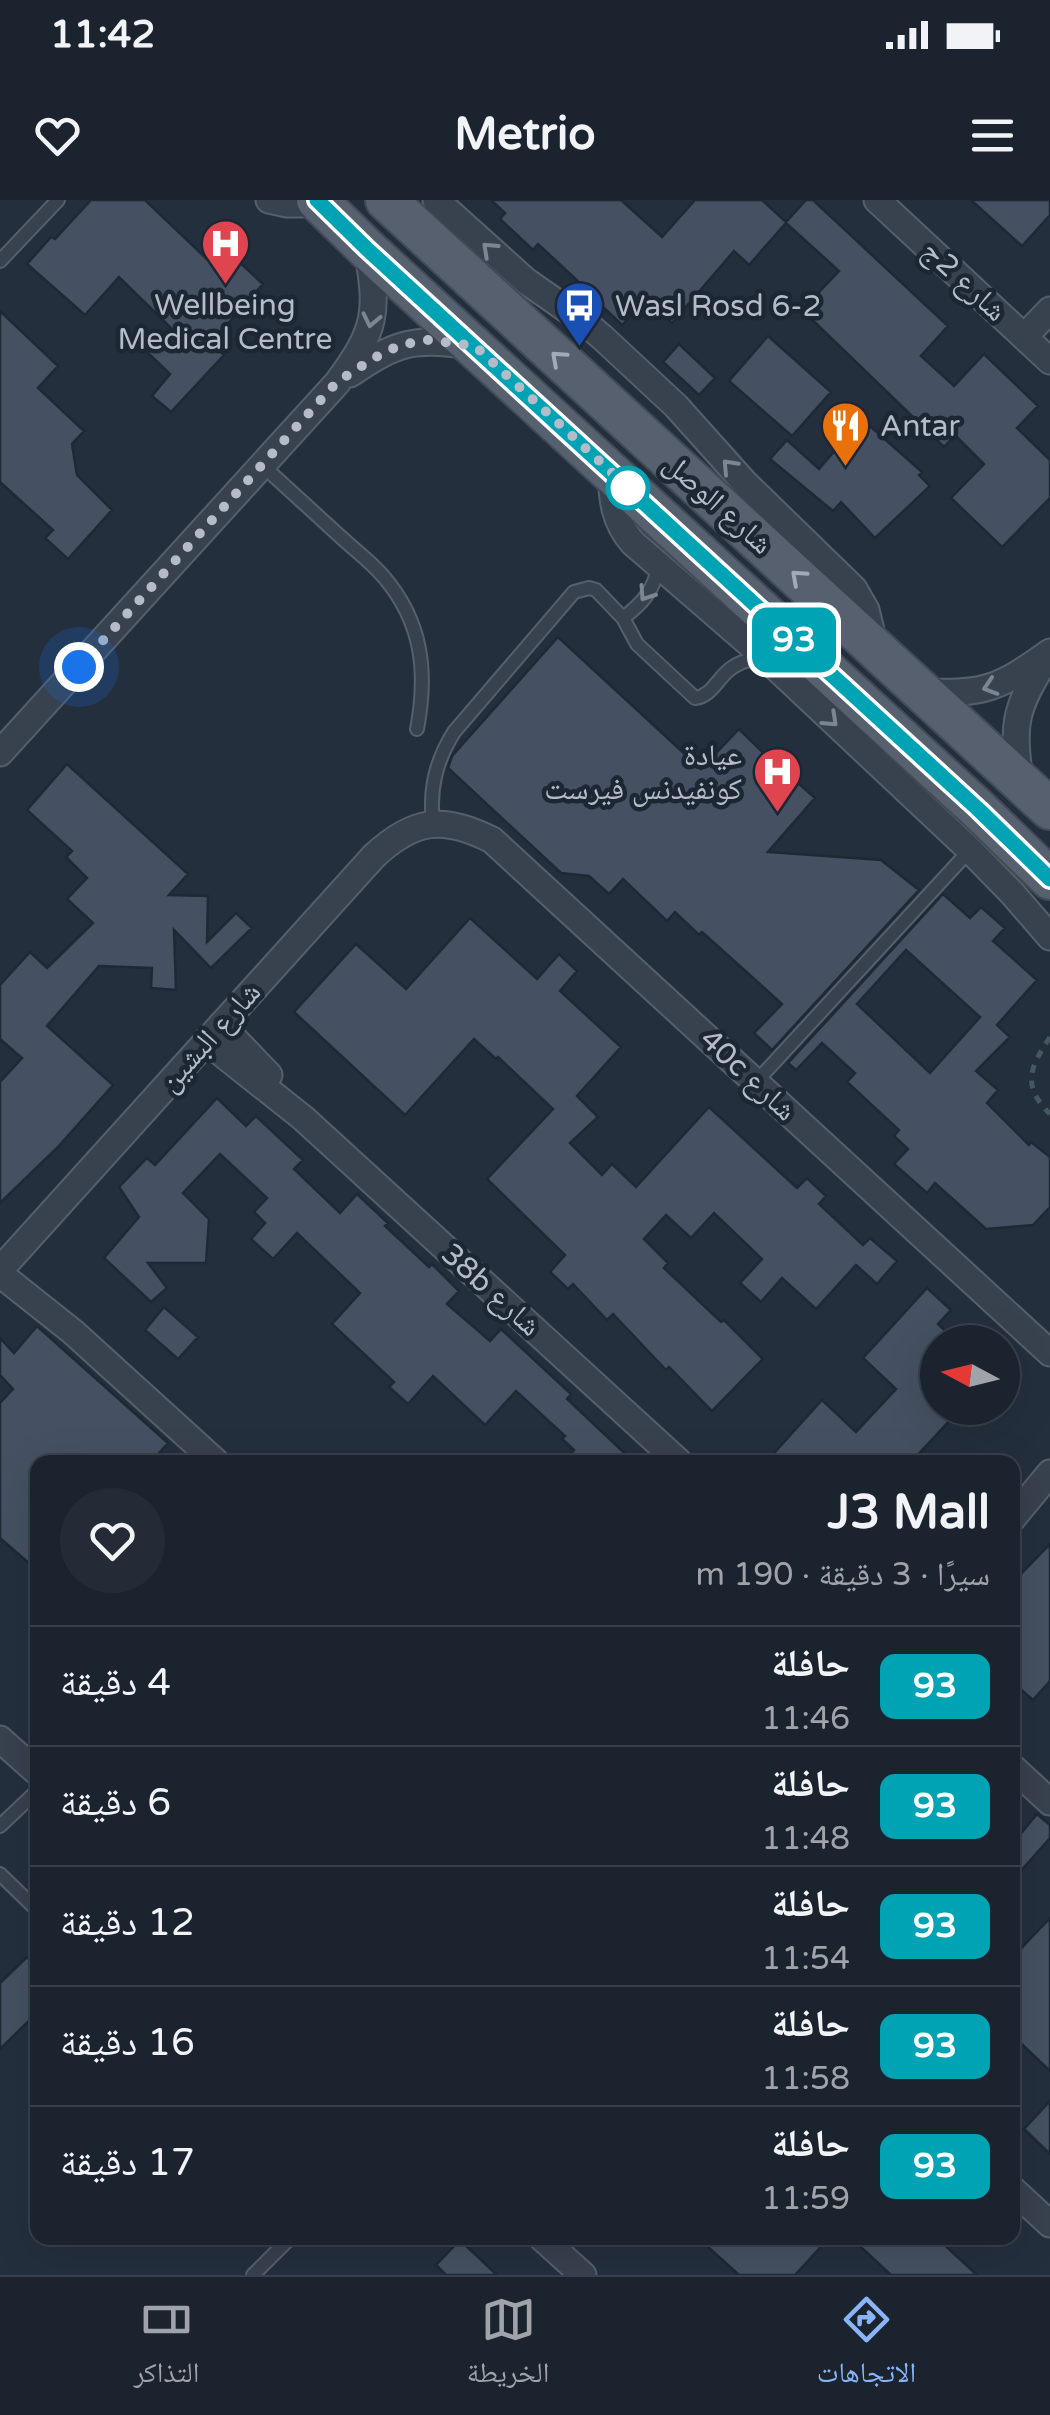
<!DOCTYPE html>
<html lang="ar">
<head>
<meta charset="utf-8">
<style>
  :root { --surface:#1b232e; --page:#242b36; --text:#f1f3f6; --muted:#a0a4aa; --line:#39404a; --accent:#8ab4f8 }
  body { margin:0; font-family:"Varela Round","Noto Naskh Arabic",sans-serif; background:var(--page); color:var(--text); direction:rtl; height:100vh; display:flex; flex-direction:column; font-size:38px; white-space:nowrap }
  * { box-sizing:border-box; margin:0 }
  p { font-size:32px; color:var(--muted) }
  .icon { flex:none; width:55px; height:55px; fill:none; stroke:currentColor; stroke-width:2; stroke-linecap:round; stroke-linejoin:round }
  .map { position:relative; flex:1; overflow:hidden; direction:ltr }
  .side { position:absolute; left:30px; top:1255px; width:990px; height:790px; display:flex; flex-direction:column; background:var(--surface); border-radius:20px; box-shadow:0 10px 40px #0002,0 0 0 2px var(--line); direction:rtl }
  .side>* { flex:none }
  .badge { padding:0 20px; border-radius:15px; font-size:35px; line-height:65px }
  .needle { width:65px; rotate:277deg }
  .controls { position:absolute; left:920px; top:1125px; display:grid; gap:20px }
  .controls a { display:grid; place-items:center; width:100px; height:100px; border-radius:50%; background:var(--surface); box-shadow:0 10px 40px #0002,0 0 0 2px var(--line); font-size:50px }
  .you { position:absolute; width:50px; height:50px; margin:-25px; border:8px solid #fff; border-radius:50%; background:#1a73e8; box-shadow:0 0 0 15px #1a73e833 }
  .map>.badge { position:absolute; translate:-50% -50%; box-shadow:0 0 0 5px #fff }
  .round { display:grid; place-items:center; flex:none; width:105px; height:105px; border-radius:52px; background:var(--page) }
  .headline { display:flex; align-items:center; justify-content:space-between; height:170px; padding:0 30px }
  h1 { font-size:48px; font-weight:700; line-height:75px }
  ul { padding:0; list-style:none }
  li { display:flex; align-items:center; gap:30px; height:120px; padding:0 30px; border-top:2px solid var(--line) }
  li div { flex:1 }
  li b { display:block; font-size:38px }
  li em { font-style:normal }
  li .badge { min-width:110px; font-weight:700; text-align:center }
  .status { display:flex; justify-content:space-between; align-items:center; height:70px; padding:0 50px; background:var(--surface); direction:ltr }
  .status svg { height:28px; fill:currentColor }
  header { display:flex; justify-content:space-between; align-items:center; height:130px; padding:0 30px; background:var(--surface); font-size:45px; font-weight:700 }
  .dock { display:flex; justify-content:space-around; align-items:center; height:140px; border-top:2px solid var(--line); background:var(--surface); font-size:28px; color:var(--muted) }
  .dock a { display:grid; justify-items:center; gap:5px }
  .dock .current { color:var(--accent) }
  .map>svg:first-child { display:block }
</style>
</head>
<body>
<div class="status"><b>11:42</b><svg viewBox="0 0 49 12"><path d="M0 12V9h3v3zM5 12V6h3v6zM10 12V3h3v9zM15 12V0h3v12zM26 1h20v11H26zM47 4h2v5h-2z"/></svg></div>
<header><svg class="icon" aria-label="menu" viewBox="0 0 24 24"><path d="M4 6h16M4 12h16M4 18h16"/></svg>Metrio<svg class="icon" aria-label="heart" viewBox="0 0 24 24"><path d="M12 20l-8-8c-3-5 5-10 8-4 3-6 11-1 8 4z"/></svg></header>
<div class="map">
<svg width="1050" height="2075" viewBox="0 0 1050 2075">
  <rect width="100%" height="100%" fill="#242f3e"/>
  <path fill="#455162" stroke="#1f2835" stroke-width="2.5" fill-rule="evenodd" d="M91,0H145L211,63L224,48L263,84L211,143L224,155L171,212L152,196L170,174L148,153L171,128L119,77L85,115L27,64L51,37L55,39Z
    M491,0H621L662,37L695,0H762L786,22L806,0H813L948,126L921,156L954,186L984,154L1038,206L1017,228L1050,260V298L1002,347L951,298L984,264L955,235L944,247L802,110L839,71L786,23L749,65L734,51L672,123L646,100L622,125L598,102L593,108L573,94L582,85L538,44L533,50L500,19L505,13Z
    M971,0H1050V15L1022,46Z
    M0,111L58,166L38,188L84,231L72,244L77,275L112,310L68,359L45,338L53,330L0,282Z
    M768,136L831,192L792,236L729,181Z
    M679,144L715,178L699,195L663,162Z
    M862,219L922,272L919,275L930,286L875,338L841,302L833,311L770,259L787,240L819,269Z
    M558,437L701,569L739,529L787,576L788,574L815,598L768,652L881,660L919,690L772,850L754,833L782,804L702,732L699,735L675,712L667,721L623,679L609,694L589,676L561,673L448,568L452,556Z
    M67,564L188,674L169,695L208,696L207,742L236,713L252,728L211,768L174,730L176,790L151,788L152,768L99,766L47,826L113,885L58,947L0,1003V882L22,858L0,839V785L30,752L47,768L93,723L67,699L87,678L66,657L72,651L27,610Z
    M943,694L970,718L981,707L1005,728L993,741L1037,780L997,825L1010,837L976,871L998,890L987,903L1029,945L1031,942L1050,957V1007L1033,1025L986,1029L935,983L927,993L894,964L908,949L894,936L899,930L847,882L855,873L822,843L796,870L788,863ZM906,750L980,817L930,873L857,804Z
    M470,718L537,779L559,754L577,771L560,791L621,847L577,896L598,917L570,943L602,975L612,964L636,987L709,907L797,988L807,978L826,996L819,1004L863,1045L870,1038L897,1061L877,1084L856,1065L816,1109L782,1078L761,1102L740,1083L762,1059L714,1013L691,1038L666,1015L644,1039L668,1063L664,1068L721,1122L724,1120L763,1159L712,1211L669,1167L666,1170L613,1114L607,1120L573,1084L568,1089L550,1072L565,1055L487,979L553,909L498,857L496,859L474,839L405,915L294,812L356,744L406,789Z
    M217,898L246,926L256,916L303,960L294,969L340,1013L357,994L388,1023L385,1026L429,1067L432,1064L459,1091L447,1104L490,1141L501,1129L571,1194L567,1199L634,1262H562L574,1250L562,1239L565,1236L516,1191L485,1225L433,1176L408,1204L389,1187L394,1182L332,1124L360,1093L297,1033L273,1059L251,1039L265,1023L254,1012L267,998L220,954L183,993L209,1019L206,1063H148L167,1088L151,1102L104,1058L139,1017L119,987L147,958L155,965Z
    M927,1088L951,1110L938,1124L957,1142H938V1182L926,1194L938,1204V1208H941L952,1218L911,1262H766L822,1200L856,1232L896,1189L863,1158Z
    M164,1107L198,1137L178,1159L145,1130Z
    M37,1126L168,1243L151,1262H38V1371L0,1338V1203L13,1189L0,1175V1138L14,1153Z
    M1050,1344V1481L1033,1500L1012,1482V1383Z
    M1037,1614L1050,1625V1638L1012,1681V1644Z
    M1050,1718V1871L1012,1835V1758Z
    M27,1757L38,1768V1812L0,1849V1783Z
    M1050,1901V1954L1024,1929Z
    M698,2038H829L795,2075H739Z
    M851,2038H937L977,2075H891Z
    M460,2040L497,2075H446L436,2065Z"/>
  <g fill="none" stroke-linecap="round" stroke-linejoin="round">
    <defs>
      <path id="lane" d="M0,61L58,0
        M262,265C289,290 316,314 343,339C356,351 371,362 383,376C422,421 428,471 417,529
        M623,418C643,403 653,391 659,366
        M433,623C429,589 436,561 454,532L574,392L589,388L596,390L623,418L637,444L695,498C713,496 718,476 733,467C743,460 754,459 765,458
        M756,882L970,650
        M0,1626L38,1590
        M0,1674L38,1711
        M253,2075L290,2038"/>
      <path id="street" d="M269,0L287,4H321
        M436,0L526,81L582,120L603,138L676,206L745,283L854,389L866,410L875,447
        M877,0L1050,161
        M1024,137L1050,110
        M350,174C397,142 414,137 471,146
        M611,272C612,300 614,322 633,343L766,458L970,650L1012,693L1050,737
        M922,492C986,494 998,489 1050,452
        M0,553L337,183C376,130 379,113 367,49
        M1020,582C1013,526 1013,512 1043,464
        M221,825L269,875
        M206,841L303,918L679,1262
        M0,1070L374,656C414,619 443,615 492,640L1050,1153
        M0,1074L73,1132L216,1262
        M1012,1319L1050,1273
        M0,1539L38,1573
        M1012,1567L1050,1602
        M1012,1989L1050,2024
        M542,2038L583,2075"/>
      <path id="primary" d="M317,0L367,49L979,610L1050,679
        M386,0L1050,609"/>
    </defs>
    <use href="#lane" stroke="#565f6c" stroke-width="16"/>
    <use href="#street" stroke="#565f6c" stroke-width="29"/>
    <use href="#primary" stroke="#414a57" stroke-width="44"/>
    <path stroke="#44595c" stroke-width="5" stroke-dasharray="8 8" stroke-linecap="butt" d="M1050,837C1030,868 1021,885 1050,914"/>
    <use href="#lane" stroke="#38414e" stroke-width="12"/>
    <use href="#street" stroke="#38414e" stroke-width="25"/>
    <use href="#primary" stroke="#56606e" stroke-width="40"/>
  </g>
  <defs><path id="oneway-chevron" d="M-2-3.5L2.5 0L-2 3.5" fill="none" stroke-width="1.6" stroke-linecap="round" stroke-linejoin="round" transform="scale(2.5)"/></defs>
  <g stroke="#7c8592">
    <use href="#oneway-chevron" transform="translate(489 49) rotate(-137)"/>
    <use href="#oneway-chevron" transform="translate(371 120) rotate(102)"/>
    <use href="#oneway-chevron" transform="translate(729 266) rotate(-133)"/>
    <use href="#oneway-chevron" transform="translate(646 394) rotate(124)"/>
    <use href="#oneway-chevron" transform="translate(990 487) rotate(162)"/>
    <use href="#oneway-chevron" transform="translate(831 520) rotate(43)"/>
  </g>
  <g stroke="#a1aab7">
    <use href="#oneway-chevron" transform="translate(558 158) rotate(-138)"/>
    <use href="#oneway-chevron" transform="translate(798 377) rotate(-138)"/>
  </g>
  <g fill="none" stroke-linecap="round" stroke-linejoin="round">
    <defs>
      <path id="line" d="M317,0L367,49L979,610L1050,679"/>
    </defs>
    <use href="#line" stroke="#fff" stroke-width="22"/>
    <use href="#line" stroke="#00a3b4" stroke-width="15"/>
    <path stroke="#b4bcc9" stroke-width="10" stroke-dasharray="0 18" d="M79,467L337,182L374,158L400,145L428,140L475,146L635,294L628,288"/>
  </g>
  <defs>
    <symbol id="hospital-pin" viewBox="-11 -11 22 30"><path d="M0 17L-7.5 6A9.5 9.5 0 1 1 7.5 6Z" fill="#e0444e" stroke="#1d2633"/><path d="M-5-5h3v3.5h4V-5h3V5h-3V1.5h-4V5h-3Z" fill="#fff"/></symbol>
    <symbol id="bus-pin" viewBox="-11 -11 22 30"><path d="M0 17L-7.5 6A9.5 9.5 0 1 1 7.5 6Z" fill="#1a4fb4" stroke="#1d2633"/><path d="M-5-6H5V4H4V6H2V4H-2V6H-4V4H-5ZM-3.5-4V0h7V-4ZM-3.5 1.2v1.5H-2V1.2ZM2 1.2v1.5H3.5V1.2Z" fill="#fff"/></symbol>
    <symbol id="restaurant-pin" viewBox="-11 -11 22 30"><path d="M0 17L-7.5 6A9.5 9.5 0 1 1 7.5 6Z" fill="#e8710a" stroke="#1d2633"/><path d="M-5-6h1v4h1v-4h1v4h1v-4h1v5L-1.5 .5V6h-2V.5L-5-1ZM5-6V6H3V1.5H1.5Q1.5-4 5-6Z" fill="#fff"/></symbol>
  </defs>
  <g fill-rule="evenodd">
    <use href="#hospital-pin" x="198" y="16" width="55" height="75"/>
    <use href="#bus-pin" x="552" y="78" width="55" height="75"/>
    <use href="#restaurant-pin" x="818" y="198" width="55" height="75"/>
    <use href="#hospital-pin" x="750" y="544" width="55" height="75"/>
  </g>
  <circle fill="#fff" stroke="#00a3b4" stroke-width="5" cx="628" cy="288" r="20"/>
  <g text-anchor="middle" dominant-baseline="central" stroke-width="9" stroke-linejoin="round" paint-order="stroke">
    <g font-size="30" fill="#b4bcc9" stroke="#1d2633">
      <text transform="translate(964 81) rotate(43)">شارع 2ج</text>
      <text transform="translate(718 304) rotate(42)">شارع الوصل</text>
      <text transform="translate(210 837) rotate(-48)">شارع البشين</text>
      <text transform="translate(748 875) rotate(43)">40c شارع</text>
      <text transform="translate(491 1090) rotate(42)">38b شارع</text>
    </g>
    <g font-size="30" fill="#b4bcc9" stroke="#1d2633" text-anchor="start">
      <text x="225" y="105" text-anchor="middle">Wellbeing<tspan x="225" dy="34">Medical Centre</tspan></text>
      <text x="615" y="106">Wasl Rosd 6-2</text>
      <text x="880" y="226">Antar</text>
      <text x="742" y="555" text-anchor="end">عيادة<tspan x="742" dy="34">كونفيدنس فيرست</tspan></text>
    </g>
  </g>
</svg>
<div class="controls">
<a><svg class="needle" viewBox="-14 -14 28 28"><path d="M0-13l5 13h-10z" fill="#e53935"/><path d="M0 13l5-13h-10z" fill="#a0a4aa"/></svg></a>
</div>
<div class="you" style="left:79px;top:467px"></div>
<b class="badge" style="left:794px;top:440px;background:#00a3b4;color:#fff">93</b>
<section class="side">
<div class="headline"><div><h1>J3 Mall</h1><p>سيرًا · 3 دقيقة · 190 m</p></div><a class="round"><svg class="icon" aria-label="heart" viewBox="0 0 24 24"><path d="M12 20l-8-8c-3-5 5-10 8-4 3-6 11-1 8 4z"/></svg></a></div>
<ul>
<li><span class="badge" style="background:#00a3b4;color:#fff">93</span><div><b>حافلة</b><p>11:46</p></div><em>4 دقيقة</em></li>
<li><span class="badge" style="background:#00a3b4;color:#fff">93</span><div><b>حافلة</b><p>11:48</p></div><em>6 دقيقة</em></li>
<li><span class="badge" style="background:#00a3b4;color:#fff">93</span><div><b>حافلة</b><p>11:54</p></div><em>12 دقيقة</em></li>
<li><span class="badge" style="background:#00a3b4;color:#fff">93</span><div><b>حافلة</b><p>11:58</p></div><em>16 دقيقة</em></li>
<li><span class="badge" style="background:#00a3b4;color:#fff">93</span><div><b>حافلة</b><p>11:59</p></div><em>17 دقيقة</em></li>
</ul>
</section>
</div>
<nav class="dock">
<a class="current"><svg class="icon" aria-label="directions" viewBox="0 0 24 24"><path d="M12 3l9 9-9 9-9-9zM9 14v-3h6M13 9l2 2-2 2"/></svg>الاتجاهات</a>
<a><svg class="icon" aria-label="map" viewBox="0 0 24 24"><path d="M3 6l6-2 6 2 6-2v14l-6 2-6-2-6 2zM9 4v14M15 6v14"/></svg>الخريطة</a>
<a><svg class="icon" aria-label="tickets" viewBox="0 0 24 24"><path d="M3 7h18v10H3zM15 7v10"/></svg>التذاكر</a>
</nav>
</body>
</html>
